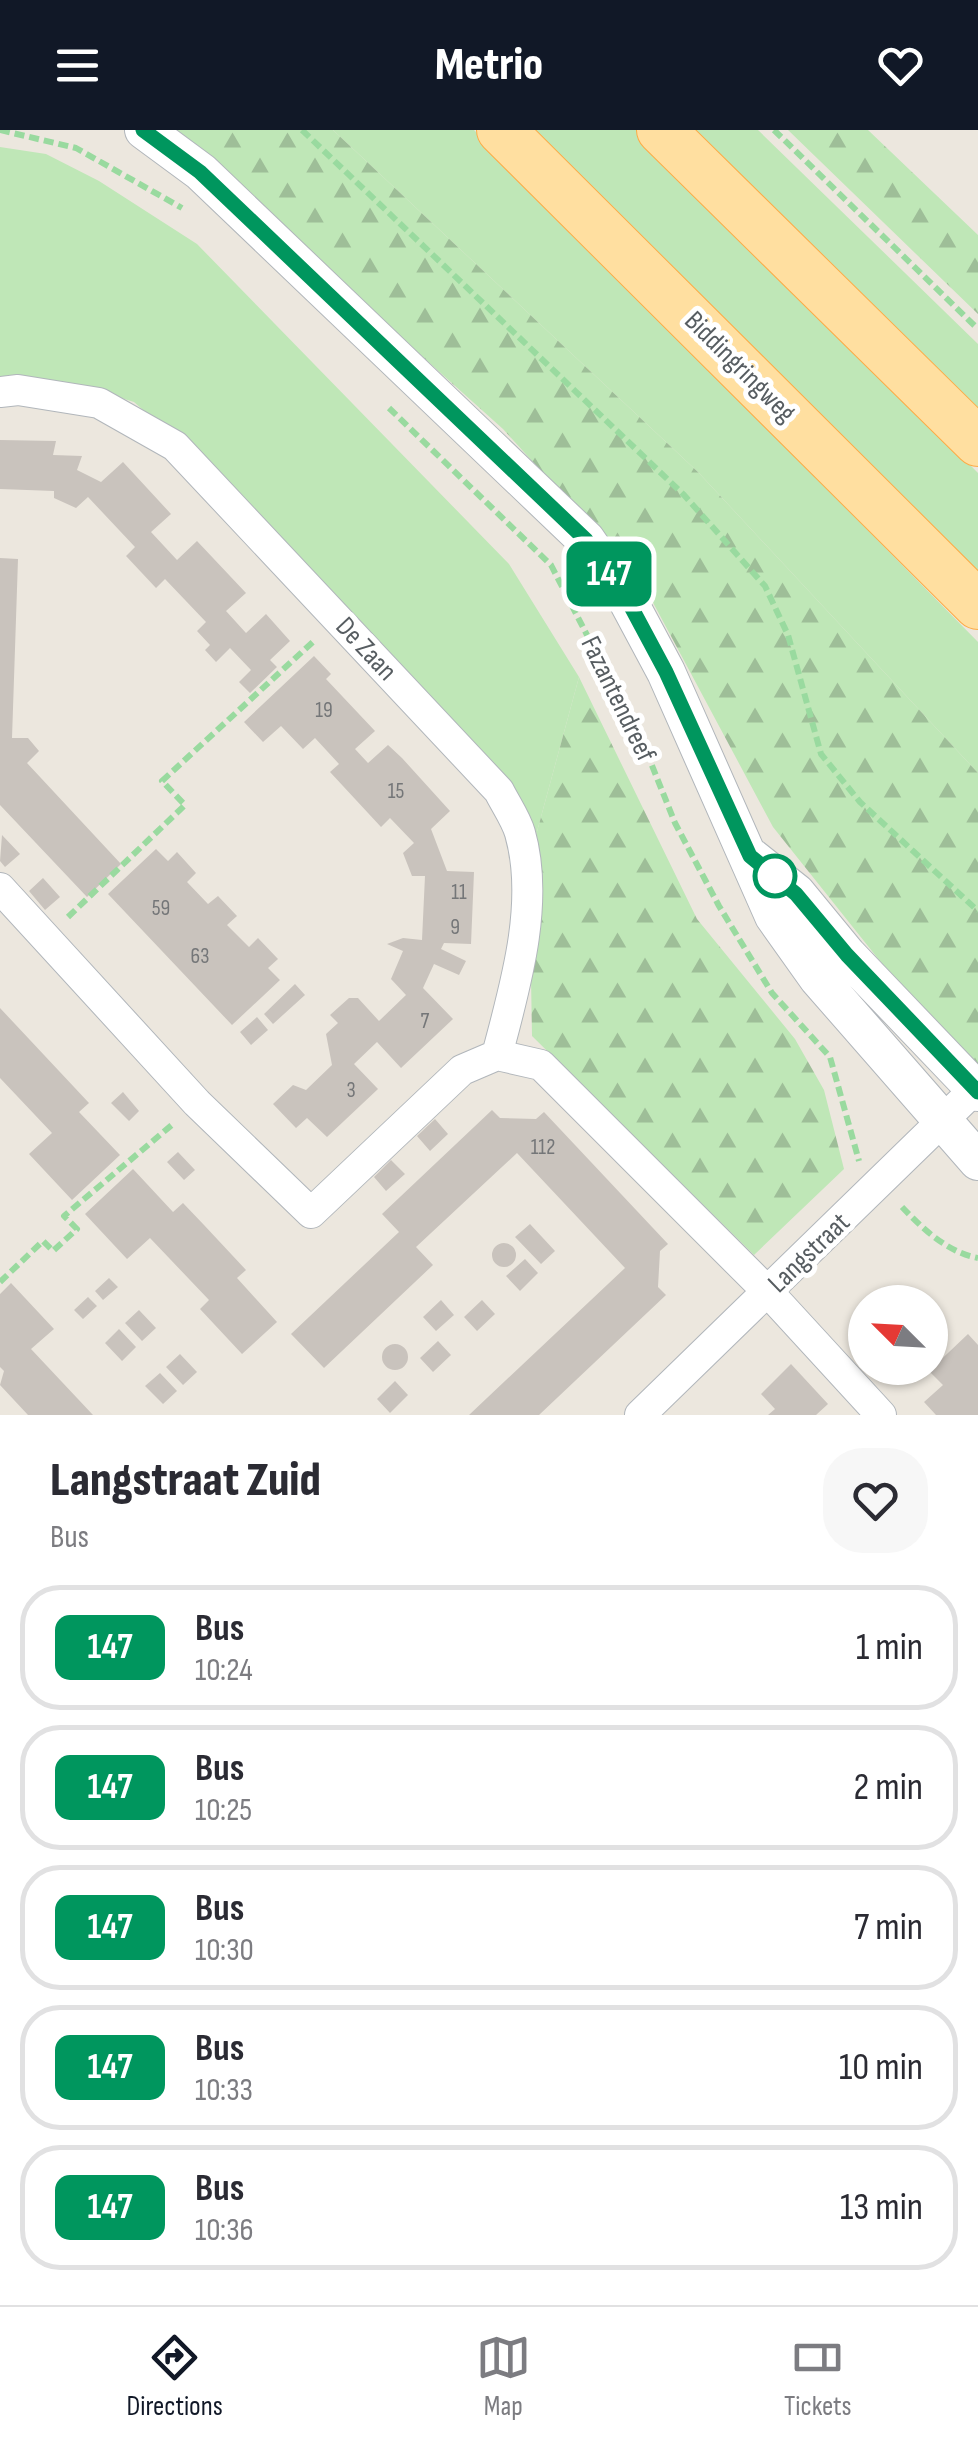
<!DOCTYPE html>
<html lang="en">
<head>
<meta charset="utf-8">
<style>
  :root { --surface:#fff; --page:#f7f7f7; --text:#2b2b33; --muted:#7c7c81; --line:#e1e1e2; --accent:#111827 }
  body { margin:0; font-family:"Sofia Sans Condensed",sans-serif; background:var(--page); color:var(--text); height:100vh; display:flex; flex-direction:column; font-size:38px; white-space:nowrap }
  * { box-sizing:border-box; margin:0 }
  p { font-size:32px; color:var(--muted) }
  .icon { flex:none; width:55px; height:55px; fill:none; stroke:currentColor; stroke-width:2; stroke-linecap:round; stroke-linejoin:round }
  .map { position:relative; height:1285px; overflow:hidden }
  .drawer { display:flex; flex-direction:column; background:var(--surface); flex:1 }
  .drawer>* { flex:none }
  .badge { padding:0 20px; border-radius:15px; font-size:35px; line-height:65px }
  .needle { width:65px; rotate:294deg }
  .buttons { position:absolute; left:848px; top:1155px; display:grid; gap:20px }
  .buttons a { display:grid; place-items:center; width:100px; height:100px; border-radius:50%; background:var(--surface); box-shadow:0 2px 8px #0004; font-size:50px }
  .map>.badge { position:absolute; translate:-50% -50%; box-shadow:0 0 0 5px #fff }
  .round { display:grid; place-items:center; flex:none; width:105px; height:105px; border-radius:40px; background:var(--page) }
  .summary { display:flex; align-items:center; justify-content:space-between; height:170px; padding:0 50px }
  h1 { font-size:48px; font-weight:800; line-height:75px }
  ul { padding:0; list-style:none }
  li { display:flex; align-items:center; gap:30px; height:125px; margin:0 20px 15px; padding:0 30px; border:5px solid var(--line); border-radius:40px }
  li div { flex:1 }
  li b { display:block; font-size:38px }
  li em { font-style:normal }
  li .badge { min-width:110px; font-weight:700; text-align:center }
  header { display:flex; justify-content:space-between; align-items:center; height:130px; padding:0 50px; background:var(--accent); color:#fff; font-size:45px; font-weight:800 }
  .dock { display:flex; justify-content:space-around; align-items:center; height:140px; border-top:2px solid var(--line); background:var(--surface); font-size:28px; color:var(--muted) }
  .dock a { display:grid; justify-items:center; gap:5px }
  .dock .selected { color:var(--accent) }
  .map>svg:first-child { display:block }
</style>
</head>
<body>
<header><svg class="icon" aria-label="menu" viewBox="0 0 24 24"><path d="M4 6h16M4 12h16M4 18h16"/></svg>Metrio<svg class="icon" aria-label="heart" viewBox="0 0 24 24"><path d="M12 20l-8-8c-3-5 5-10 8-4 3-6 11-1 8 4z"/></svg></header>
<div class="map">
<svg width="978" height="1285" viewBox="0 0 978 1285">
  <defs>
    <pattern id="forest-firs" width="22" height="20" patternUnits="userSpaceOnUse" patternTransform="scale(2.5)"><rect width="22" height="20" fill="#bfe7b7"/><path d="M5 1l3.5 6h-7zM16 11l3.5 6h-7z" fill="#9ebe98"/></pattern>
  </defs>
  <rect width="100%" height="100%" fill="#ece7de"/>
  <path fill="#bfe7b7" d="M333,0H474L978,512V643L698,342Z
    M525,0H637L978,343V459Z
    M668,0H758L978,214V301Z
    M0,17L46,24L99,51L197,114L509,434L579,547L529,731L525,698L211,340L134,272L79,255L0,251Z"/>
  <path fill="url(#forest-firs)" d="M170,0H333L698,342L978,643V945L907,865L773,697L642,452L503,299Z
    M788,0H868L978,105V184Z
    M579,547L697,789L795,909L824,960L844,1039L754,1125L532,906L529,731Z"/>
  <path fill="#c9c3bd" d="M0,310L56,311L53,325L82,326L77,340L101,352L123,332L171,384L151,402L177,430L197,411L246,463L226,481L246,503L266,484L290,511L270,530L277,537L250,563L239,552L251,540L230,518L216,532L205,520L210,515L197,501L206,492L165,449L156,458L126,426L135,417L88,367L76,378L54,368V361L0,359Z
    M0,428L18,429L12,608H28L39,621L27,633L121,734L87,767L0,675Z
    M314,526L331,544L326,549L375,601L355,619L368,633L388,615L402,628L450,681L431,699L447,741L474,742L471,814L444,813L441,819L466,831L459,845L434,834L423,858L453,889L401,938L377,912L354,934L378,959L327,1007L307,988L296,998L273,974L293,955L306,960L332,935L326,904L338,893L330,885L349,868H358L379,891L406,865L391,849L403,821L387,814L403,808L422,810L425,746H412L403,723L414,713L390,688L381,697L330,642L339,634L315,608L303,619L281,596L263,612L244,592Z
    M2,705L20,724L5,737L0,731Z
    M156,719L168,731L177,722L196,743L187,752L208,774L218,766L237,786L227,795L249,817L258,808L278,829L268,838L280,850L232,895L108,764Z
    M43,748L60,767L45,780L29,761Z
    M295,854L305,865L273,894L264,884Z
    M0,878L89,973L79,982L120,1025L72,1070L29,1024L52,1003L0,948Z
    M257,887L268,900L251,915L240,902Z
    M123,962L139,981L129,991L111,973Z
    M492,980L500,988L536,989L544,982L668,1114L660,1121L658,1157L666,1165L539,1285H469L625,1138L517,1023L416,1117L433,1135L324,1238L291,1204L399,1102L382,1084Z
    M435,989L448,1004L430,1021L417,1006Z
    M178,1022L195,1040L184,1050L167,1032Z
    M391,1030L405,1044L386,1061L374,1047Z
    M133,1039L173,1082L183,1073L204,1095L246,1140L237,1148L277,1192L242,1224L200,1179L209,1170L150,1108L127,1129L85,1084Z
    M530,1094L555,1121L541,1134L515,1107Z
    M492 1125a12 12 0 1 1 24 0a12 12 0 1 1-24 0Z
    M525,1129L538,1143L520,1161L506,1146Z
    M109,1148L118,1157L103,1170L95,1161Z
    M11,1153L54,1199L31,1219L93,1285H28L0,1255L4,1241L0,1237V1164Z
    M88,1167L97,1176L83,1189L74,1180Z
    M441,1170L454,1185L436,1201L423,1187Z
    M482,1170L495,1184L477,1201L464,1187Z
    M139,1180L156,1198L142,1211L125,1193Z
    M119,1199L136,1217L122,1231L105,1213Z
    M968,1204L978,1215V1285H936L924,1272L943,1255L929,1241Z
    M438,1211L451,1225L433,1242L420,1228Z
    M382 1227a13 13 0 1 1 26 0a13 13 0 1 1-26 0Z
    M180,1224L197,1242L183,1255L166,1237Z
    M791,1234L828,1274L816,1285H768L775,1279L761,1264Z
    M160,1243L177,1261L163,1274L145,1256Z
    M395,1251L408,1265L390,1283L377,1269Z"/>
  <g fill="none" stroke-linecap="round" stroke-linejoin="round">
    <defs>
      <path id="minor" d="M0,262L18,260L99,273L175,316L499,661C506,675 516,689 520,703C540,773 515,857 497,925
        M0,758L197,973L311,1083L462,940L497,925L541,935L769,1163L881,1285
        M640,1285L975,959"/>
      <path id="tertiary" d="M144,0L201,42L586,410L628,471L666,542L774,786L818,848L978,1031
        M752,728L796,763L847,825L978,962"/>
      <path id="primary" d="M501,0L978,475
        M661,0L978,312"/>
    </defs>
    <use href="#minor" stroke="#b1b6bb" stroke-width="32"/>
    <use href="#tertiary" stroke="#b1b6bb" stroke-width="40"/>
    <use href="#primary" stroke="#fdab46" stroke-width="50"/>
    <path stroke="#99da9f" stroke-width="6" stroke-dasharray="10 5" stroke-linecap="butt" d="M0,0L76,18L182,78
      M302,0L684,365L765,456L788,505L821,624L860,672L978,781
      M774,0L978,199
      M389,278L551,435L645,618L675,693L719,776L772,863L830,927L859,1031
      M68,787L185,675L162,651L315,510
      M902,1077C923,1099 947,1122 978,1128
      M0,1152L43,1111L53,1121L77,1099L64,1086L173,994"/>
    <use href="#minor" stroke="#fff" stroke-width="30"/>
    <use href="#tertiary" stroke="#fff" stroke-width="38"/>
    <use href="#primary" stroke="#ffdfa0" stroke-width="48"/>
  </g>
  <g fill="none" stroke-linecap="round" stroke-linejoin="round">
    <defs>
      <path id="line" d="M143,0L200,42L586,410L628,471L666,542L750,726L796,764L847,825L978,962"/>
    </defs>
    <use href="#line" stroke="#fff" stroke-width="22"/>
    <use href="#line" stroke="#00965e" stroke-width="15"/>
  </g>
  <circle fill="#fff" stroke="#00965e" stroke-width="5" cx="775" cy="746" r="20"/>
  <g text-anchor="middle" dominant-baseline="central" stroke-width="10" stroke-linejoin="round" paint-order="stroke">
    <g font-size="22" fill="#747678">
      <text x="324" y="580">19</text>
      <text x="396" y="661">15</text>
      <text x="459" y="762">11</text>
      <text x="161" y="778">59</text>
      <text x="455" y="797">9</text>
      <text x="200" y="826">63</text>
      <text x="425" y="891">7</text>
      <text x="351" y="960">3</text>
      <text x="543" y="1017">112</text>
    </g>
    <g font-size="28" fill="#575d61" stroke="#fff">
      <text transform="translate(740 237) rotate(45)">Biddingringweg</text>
      <text transform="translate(366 519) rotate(47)">De Zaan</text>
      <text transform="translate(618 569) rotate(64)">Fazantendreef</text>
      <text transform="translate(809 1123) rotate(-44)">Langstraat</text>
    </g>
  </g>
</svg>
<div class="buttons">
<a><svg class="needle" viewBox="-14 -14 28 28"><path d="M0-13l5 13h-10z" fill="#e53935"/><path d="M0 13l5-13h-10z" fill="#7c7c81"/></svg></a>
</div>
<b class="badge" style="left:609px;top:444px;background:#00965e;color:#fff">147</b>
</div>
<section class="drawer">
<div class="summary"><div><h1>Langstraat Zuid</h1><p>Bus</p></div><a class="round"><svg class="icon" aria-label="heart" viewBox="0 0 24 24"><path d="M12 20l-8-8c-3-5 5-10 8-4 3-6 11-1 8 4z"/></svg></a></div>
<ul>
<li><span class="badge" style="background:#00965e;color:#fff">147</span><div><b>Bus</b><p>10:24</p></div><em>1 min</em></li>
<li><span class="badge" style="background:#00965e;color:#fff">147</span><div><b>Bus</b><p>10:25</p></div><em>2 min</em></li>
<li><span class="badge" style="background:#00965e;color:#fff">147</span><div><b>Bus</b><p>10:30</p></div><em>7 min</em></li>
<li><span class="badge" style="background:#00965e;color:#fff">147</span><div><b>Bus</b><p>10:33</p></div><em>10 min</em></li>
<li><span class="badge" style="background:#00965e;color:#fff">147</span><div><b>Bus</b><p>10:36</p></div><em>13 min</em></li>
</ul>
</section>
<nav class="dock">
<a class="selected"><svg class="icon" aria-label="directions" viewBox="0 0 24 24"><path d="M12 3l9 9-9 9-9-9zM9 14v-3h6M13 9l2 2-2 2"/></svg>Directions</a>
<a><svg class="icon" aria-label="map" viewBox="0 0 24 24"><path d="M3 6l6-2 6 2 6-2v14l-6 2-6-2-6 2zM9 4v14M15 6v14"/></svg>Map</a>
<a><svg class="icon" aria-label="tickets" viewBox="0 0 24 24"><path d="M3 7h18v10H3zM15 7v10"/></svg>Tickets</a>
</nav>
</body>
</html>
